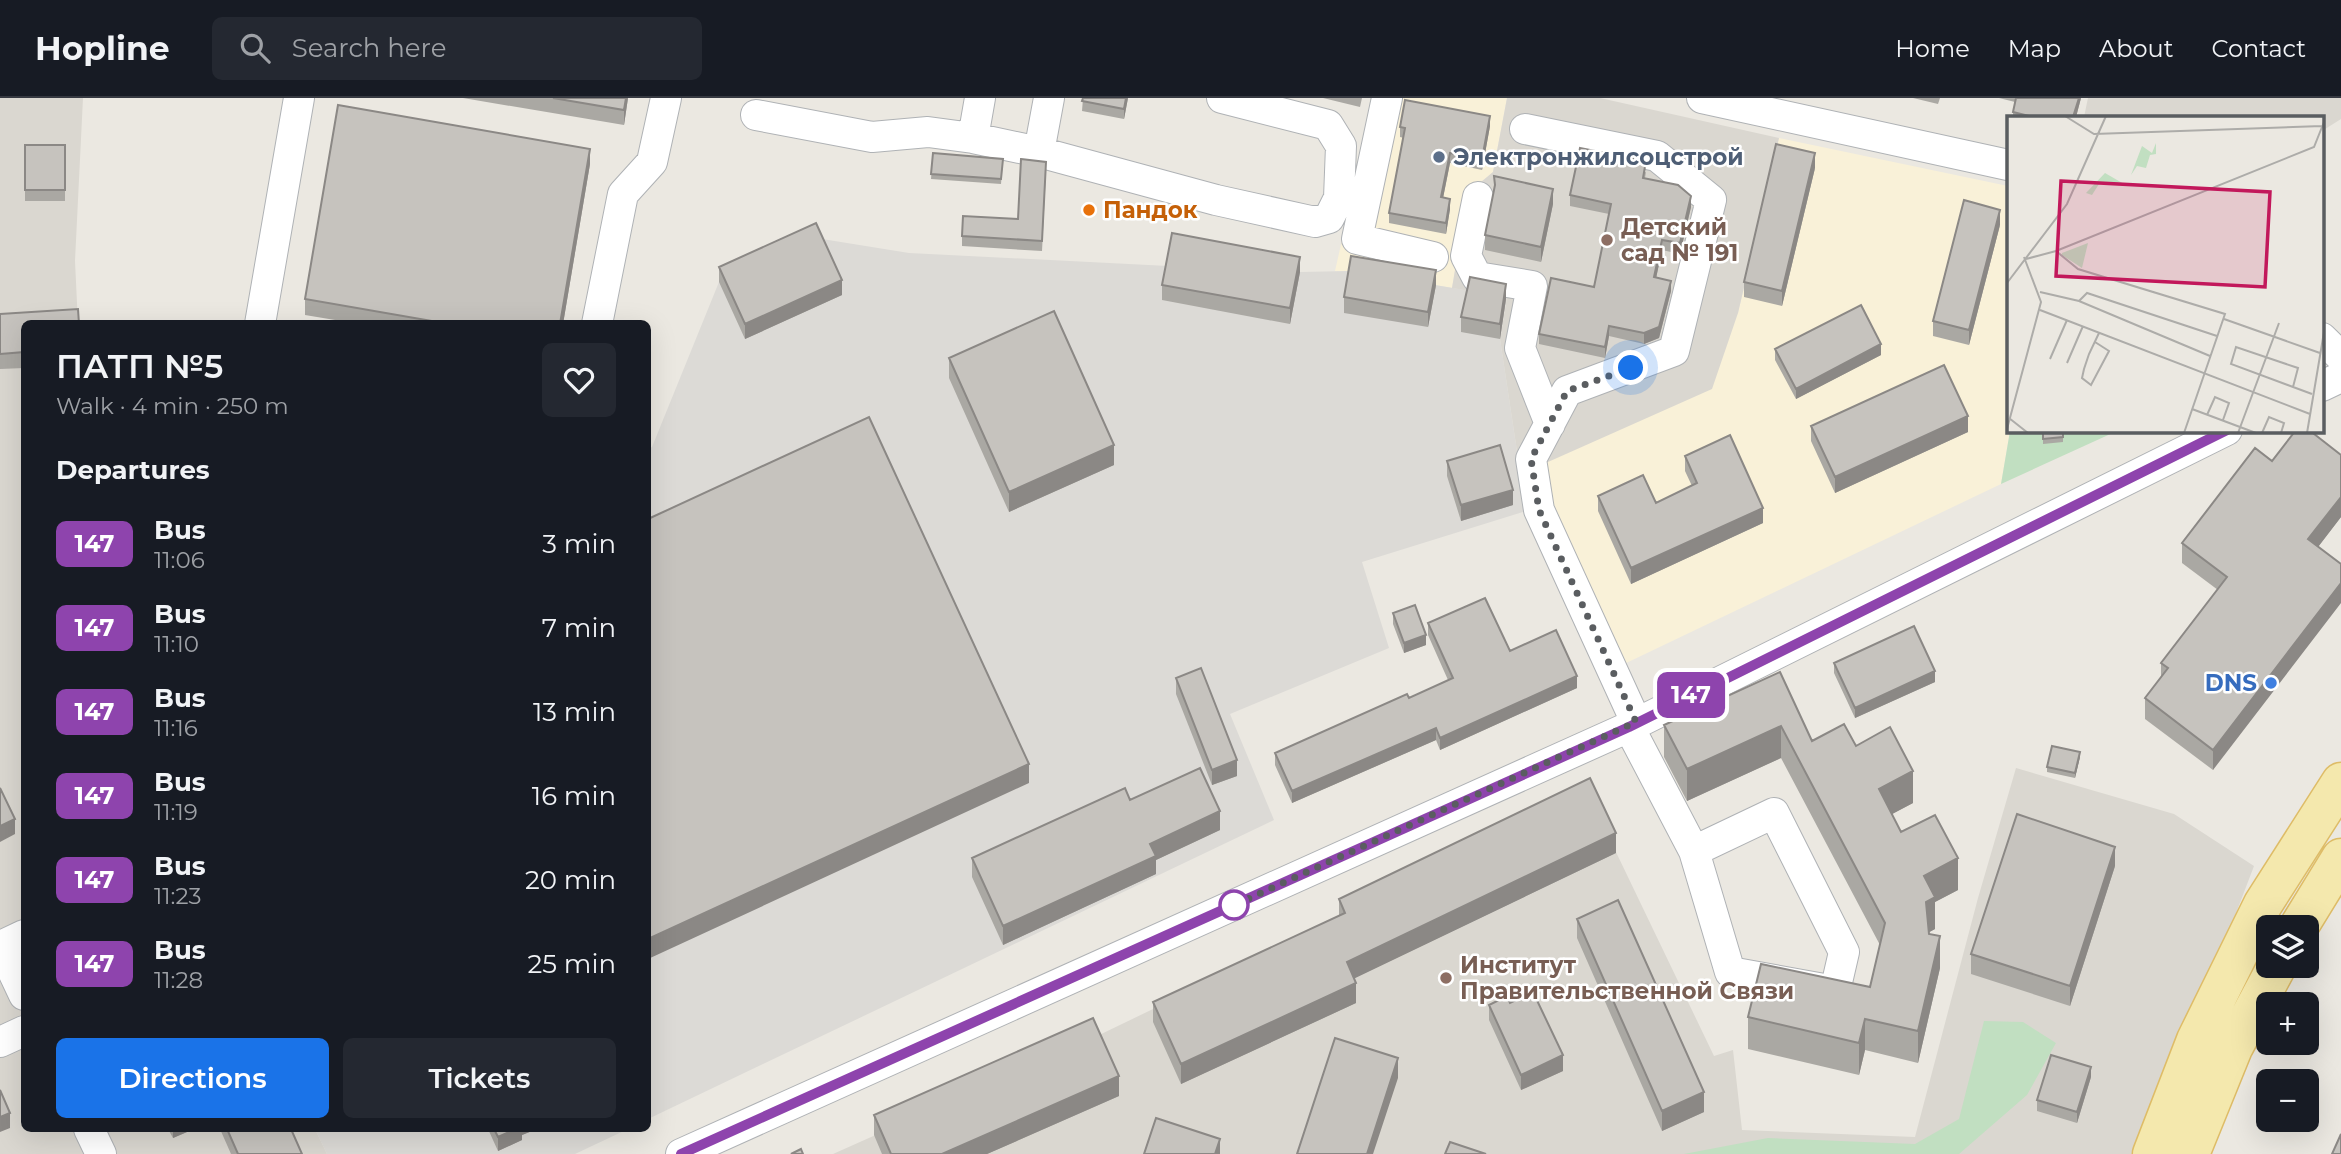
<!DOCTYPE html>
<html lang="en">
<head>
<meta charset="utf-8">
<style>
  :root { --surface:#171b24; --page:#242831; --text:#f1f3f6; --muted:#9ea1a6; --line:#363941; --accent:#1a73e8 }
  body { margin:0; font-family:Montserrat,sans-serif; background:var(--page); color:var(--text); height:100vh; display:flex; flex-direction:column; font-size:26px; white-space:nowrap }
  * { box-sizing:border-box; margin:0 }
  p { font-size:23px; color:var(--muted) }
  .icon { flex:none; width:38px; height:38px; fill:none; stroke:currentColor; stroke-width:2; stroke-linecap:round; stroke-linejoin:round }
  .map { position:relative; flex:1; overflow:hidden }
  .panel { position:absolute; left:21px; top:222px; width:630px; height:812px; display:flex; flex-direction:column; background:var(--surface); border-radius:10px; box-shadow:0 7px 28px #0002 }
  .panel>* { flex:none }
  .badge { padding:0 14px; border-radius:10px; font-size:24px; line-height:46px }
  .controls { position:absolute; left:2256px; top:817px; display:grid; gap:14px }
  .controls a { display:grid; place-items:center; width:63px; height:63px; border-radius:10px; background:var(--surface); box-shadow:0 7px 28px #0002; font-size:35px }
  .you { position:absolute; width:35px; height:35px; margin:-18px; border:5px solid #fff; border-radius:50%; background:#1a73e8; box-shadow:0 0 0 10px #1a73e833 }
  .map>.badge { position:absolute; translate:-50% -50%; box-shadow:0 0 0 4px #fff }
  h2 { padding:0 35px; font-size:26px; line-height:63px }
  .round { display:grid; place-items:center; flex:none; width:74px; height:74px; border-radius:10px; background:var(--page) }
  .headline { display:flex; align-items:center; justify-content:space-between; height:119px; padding:0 35px }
  h1 { font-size:33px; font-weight:600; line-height:52px }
  .action { display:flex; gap:14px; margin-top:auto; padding:14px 35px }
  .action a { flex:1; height:80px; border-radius:10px; background:var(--accent); color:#fff; font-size:28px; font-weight:600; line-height:80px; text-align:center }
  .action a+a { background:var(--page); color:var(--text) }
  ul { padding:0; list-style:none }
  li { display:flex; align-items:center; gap:21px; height:84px; padding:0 35px }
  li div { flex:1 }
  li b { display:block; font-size:26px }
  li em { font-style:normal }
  li .badge { min-width:77px; font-weight:700; text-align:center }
  header { display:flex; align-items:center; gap:42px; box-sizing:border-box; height:98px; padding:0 35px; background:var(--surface); border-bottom:2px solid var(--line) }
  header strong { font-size:33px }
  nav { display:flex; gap:38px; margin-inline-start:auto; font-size:24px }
  .search { width:490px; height:63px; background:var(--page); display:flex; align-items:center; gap:18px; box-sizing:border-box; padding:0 24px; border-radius:10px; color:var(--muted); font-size:26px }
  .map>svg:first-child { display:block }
</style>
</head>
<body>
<header>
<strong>Hopline</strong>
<div class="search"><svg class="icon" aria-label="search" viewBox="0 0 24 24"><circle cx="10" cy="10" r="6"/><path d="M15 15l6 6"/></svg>Search here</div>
<nav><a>Home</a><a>Map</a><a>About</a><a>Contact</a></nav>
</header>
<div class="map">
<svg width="2341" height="1056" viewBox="0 0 2341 1056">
  <rect width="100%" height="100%" fill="#ebe8e1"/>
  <path fill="#f9f1d8" d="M1374,0H1507L1493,74L1468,95L1452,190L1351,173H1335Z
    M1779,40L2008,88V332L2010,333L2001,386L1599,578L1518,360L1738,215Z"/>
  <path fill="#dcdad6" d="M816,140L909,155L1168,168L1300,174L1351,173L1507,199L1500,241L1526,413L1362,464L1389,550L1230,616L1274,722L648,1021V351L652,349L719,184Z
    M315,1031H628L575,1056H327Z"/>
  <path fill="#dad7d0" d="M0,0H83L75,163L78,226H24V1031H315L327,1056H0Z
    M1507,0H1600L1779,40L1738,215L1712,291L1548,364L1518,360L1500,241L1507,199L1452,190L1468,95L1493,74Z
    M2088,0H2341V21L2322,33V19H2084Z
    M2016,670L2174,716L2254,768L2144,1056H833L1093,940L1590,700L1714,958L1733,952L1742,1032L1915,1039L1978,800Z"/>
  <path fill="#c1dfc1" d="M2010,333H2117L2001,386Z
    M1984,923L2023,924L2056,945L2027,997L1959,1056H1684L1768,1040L1915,1046L1959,1021Z"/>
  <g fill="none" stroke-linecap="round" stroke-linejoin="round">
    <defs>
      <path id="minor" d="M1387,0L1357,141L1433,159
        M1702,0L2008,67
        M756,17L872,39L928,34L973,40L1039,54L1216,102L1315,124L1329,120L1339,100L1341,48L1328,27L1222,0
        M1525,31L1657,58L1711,102L1674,253L1567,293L1531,361L1539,412L1636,624
        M973,40L980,0
        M1039,54L1049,0
        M1478,99L1466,158L1477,179L1532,188L1520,250L1550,326
        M260,226L299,0
        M597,226L623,96L652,64L666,0
        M2322,240L2341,259
        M2322,288L2341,279
        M1629,629L1694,753L1730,874L1835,893L1844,854L1774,715L1694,753
        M24,837L1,848L24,897
        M0,944L24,933
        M89,1031L101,1056
        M681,1056L1629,629L2227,332"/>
      <path id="major" d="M2298,830L2341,760
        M2152,1056L2196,942L2263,806L2341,684
        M2190,1056L2233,950L2277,868"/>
    </defs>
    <use href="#minor" stroke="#afb2b5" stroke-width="32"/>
    <use href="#major" stroke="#debc67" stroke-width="41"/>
    <use href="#minor" stroke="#fff" stroke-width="30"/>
    <use href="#major" stroke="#f4e8ad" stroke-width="38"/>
  </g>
  <path fill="#aaa8a3" d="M463,0H628L624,27Z
    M1083,0H1128L1124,21L1082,13Z
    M1323,0H1362L1360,9Z
    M1913,0H1940L1938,6Z
    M1999,0H2081L2076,19H2013V14L2015,4Z
    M1490,28L1482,72L1450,65L1443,100L1450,111L1446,136L1389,125V115L1404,40L1400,39V29Z
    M25,47H65V103H25Z
    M933,55L1003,61L1001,86L931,81Z
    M590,66L563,226H359L305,217V201Z
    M1815,70L1782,208L1744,199V184Z
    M1046,74L1042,153L962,148V138L1018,121Z
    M1646,74L1645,80L1691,109L1680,156L1662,152L1656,180L1671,193L1659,240L1644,246L1609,238L1605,260L1539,246V236L1594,189L1609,116L1570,108V97Z
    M1494,78L1553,106L1541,164L1485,152V137L1494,91Z
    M2000,127L1969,247L1933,238V223Z
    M719,169L842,197L745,241L719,184Z
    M1300,174L1290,226L1162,202V187Z
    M1436,187L1428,229L1344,215V199Z
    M1506,201L1500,241L1461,234V219Z
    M0,216L24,226V270L0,271Z
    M1775,251L1881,257L1796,301L1775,262Z
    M949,260L1114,367L1009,414L949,280Z
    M1811,328L1968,334L1835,395L1811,343Z
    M2043,332H2063V344L2043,346Z
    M2341,357V419L2318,449L2213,672L2145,621V600L2161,579V565L2218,492L2182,465V445Z
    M1685,358L1763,425L1631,486L1598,413V398L1656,405L1692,388L1685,373Z
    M1447,363L1513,407L1461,423L1447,378Z
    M1393,515L1426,547L1404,555L1393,526Z
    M1428,525L1510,553L1577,590L1440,652L1436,642L1292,705L1275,667V655L1409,600L1448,582L1428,537Z
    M1834,565L1935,584L1855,620L1834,575Z
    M1780,574L1812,643L1856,648L1913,705L1892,716L1901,734L1958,792L1935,804V831L1929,834L1940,870L1918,965L1865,952L1859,977L1748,951V919L1870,889L1880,847L1781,660L1687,703L1664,659V627Z
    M1176,580L1237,678L1212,687L1176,596Z
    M2080,659L2075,680L2047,674V669Z
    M1130,702L1220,732L1156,762V776L1003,847L972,779V760Z
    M1616,755L1354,880L1356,905L1181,986L1153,924V904L1339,818V801Z
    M2115,768L2070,908L1971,876V856Z
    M1577,821L1704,1014L1662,1033L1577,840Z
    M1510,905L1563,973L1521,992L1489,922V907Z
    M2091,979L2077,1025L2037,1013V1002Z
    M1119,998L987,1056H882L874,1037V1017Z
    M168,1031H194L173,1040Z
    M220,1031H291L302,1056H231Z
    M488,1031H537L522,1037V1042L498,1053Z"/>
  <path fill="#8b8885" d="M626,0H628L624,27V12Z
    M1126,0H1128L1124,21V11Z
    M2079,0H2081L2076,19H2073Z
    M1490,18V28L1482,72V61Z
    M590,51V66L563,226H560Z
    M1450,55V65L1441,110V99Z
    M1815,55V70L1782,208V193Z
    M1553,91V106L1541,164V149Z
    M1691,98V109L1680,156V145Z
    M1450,101V111L1446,136V125Z
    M2000,112V127L1969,247V232Z
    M1662,142V152L1654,190V179Z
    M1300,159V174L1290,226V210Z
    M1436,172V187L1428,229V214Z
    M842,182V197L745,241V226Z
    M1671,183V193L1659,240L1644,246V235Z
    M1506,186V201L1500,241V226Z
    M1609,228V238L1605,260V249Z
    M1881,246V257L1796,301V291Z
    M1968,318V334L1835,395V379Z
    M1114,347V367L1009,414V394Z
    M1513,392V407L1461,423V407Z
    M2341,399V419L2308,462V441Z
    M1763,410V425L1631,486V470Z
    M2341,485V505L2213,672V652Z
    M1426,537V547L1404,555V545Z
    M1935,573V584L1855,620V610Z
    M1577,578V590L1440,652V640Z
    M1781,628V660L1687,703V671Z
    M1436,630V642L1292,705V693Z
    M2080,654V659L2075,680V675Z
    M1237,662V678L1212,687V672Z
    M1029,666V685L648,861V841Z
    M1913,673V705L1879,723V691Z
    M1220,713V732L1156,762V776L1003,847V828L1150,746Z
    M15,721V736L0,744V728Z
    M1616,735V755L1347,884V864Z
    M2115,749V768L2070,908V888Z
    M1958,760V792L1935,804V831L1926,836L1924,778Z
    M1940,838V870L1918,965V933Z
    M1356,885V905L1181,986V966Z
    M1865,921V952L1859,977V945Z
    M1563,957V973L1521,992V977Z
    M1398,960V980L1373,1056H1367Z
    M2091,969V979L2077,1025V1014Z
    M1119,978V998L987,1056H942Z
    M1704,994V1014L1662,1033V1013Z
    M10,1015V1030L0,1034V1019Z
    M173,1031H194L173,1040Z
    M516,1031H537L522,1037V1042L498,1053V1039Z
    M1220,1041V1056H1215Z"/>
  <path fill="#c6c3be" stroke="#8b8885" stroke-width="2" d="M553,0H626L624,12Z
    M1083,0H1126L1124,11L1082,3Z
    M2016,0H2079L2073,19H2033L2013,14Z
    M1405,2L1490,18L1482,61L1450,55L1441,99L1450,101L1446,125L1389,115L1405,30L1400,29Z
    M338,7L590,51L560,226H449L305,201Z
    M1776,46L1815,55L1782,193L1744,184Z
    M25,47H65V92H25Z
    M1580,50L1646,63L1643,80L1678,87L1691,98L1680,145L1662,142L1654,179L1671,183L1659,229L1644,235L1609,228L1605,249L1539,236L1551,180L1594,189L1611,106L1570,97Z
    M933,55L1003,61L1001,81L931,76Z
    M1021,61L1046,64L1042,143L962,138L963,118L1018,121Z
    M1494,78L1553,91L1541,149L1485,137L1495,87Z
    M1964,102L2000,112L1969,232L1933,223Z
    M816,125L842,182L745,226L719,169Z
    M1172,135L1300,159L1290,210L1162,187Z
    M1351,158L1436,172L1428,214L1344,199Z
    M1470,179L1506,186L1500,226L1461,219Z
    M1861,207L1881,246L1796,291L1775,251Z
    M78,211L79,226H24V254L0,256V216Z
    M1054,213L1114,347L1009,394L949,260Z
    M1944,267L1968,318L1835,379L1811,328Z
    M869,319L1029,666L648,841V421Z
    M2043,332H2063V339L2043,341Z
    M2296,332H2309L2341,357V399L2308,441L2341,466V485L2213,652L2145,600L2168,570L2161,565L2227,479L2182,445L2255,350L2272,363Z
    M1730,337L1763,410L1631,470L1598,398L1643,377L1656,405L1697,385L1685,358Z
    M1500,347L1513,392L1461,407L1447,363Z
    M1485,500L1510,553L1556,532L1577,578L1440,640L1436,630L1292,693L1275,655L1407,596L1409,600L1453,580L1428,525Z
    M1415,507L1426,537L1404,545L1393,515Z
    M1914,528L1935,573L1855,610L1834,565Z
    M1201,570L1237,662L1212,672L1176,580Z
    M1780,574L1812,643L1844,626L1856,648L1890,629L1913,673L1879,691L1901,734L1935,717L1958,760L1924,778L1935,799L1926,804L1929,836L1940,838L1918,933L1865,921L1859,945L1748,919L1761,866L1870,889L1885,825L1781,628L1687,671L1664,627Z
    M2052,648L2080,654L2075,675L2047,669Z
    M1200,670L1220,713L1150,746L1156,758L1003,828L972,760L1125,690L1130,702Z
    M1590,680L1616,735L1347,864L1356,885L1181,966L1153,904L1345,815L1339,801Z
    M0,690L15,721L0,728Z
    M2017,716L2115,749L2070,888L1971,856Z
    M1618,802L1704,994L1662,1013L1577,821Z
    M1533,894L1563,957L1521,977L1489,907L1507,898L1510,905Z
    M1093,920L1119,978L942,1056H891L874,1017Z
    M1335,940L1398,960L1367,1056H1297Z
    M2051,957L2091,969L2077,1014L2037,1002Z
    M0,992L10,1015L0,1019Z
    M1156,1020L1220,1041L1215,1056H1144Z
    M227,1031H291L302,1056H238Z
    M494,1031H516L498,1039Z
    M2341,1036V1056H2332Z
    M1450,1044L1486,1056H1445Z
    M801,1051L803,1056H791Z"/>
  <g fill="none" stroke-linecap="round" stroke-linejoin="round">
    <defs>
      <path id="line" d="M681,1056L1629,629L2227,332"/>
    </defs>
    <use href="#line" stroke="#fff" stroke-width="16"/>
    <use href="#line" stroke="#8e44ad" stroke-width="10"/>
    <path stroke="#5a5d60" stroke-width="7" stroke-dasharray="0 12.6" d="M1234,807L1230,809L1636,624L1539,412L1531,361L1567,293L1631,270"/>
  </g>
  <circle fill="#5c6f8a" stroke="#fff" stroke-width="2.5" cx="1439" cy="59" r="7"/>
  <circle fill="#e8710a" stroke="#fff" stroke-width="2.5" cx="1089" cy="112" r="7"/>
  <g fill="#8d6e63" stroke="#fff" stroke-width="2.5">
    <circle cx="1607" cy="142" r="7"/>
    <circle cx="1446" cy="880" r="7"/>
  </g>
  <circle fill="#3f7fe0" stroke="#fff" stroke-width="2.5" cx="2271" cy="585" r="7"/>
  <circle fill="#fff" stroke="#8e44ad" stroke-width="3.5" cx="1234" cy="807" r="14"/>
  <g text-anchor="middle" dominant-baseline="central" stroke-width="5" stroke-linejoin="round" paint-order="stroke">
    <g font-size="23" font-weight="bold" fill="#4e5e75" stroke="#fff" text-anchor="start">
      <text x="1453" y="59">Электронжилсоцстрой</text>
    </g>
    <g font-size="23" font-weight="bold" fill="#c56008" stroke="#fff" text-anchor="start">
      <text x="1103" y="112">Пандок</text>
    </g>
    <g font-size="23" font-weight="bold" fill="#785e54" stroke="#fff" text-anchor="start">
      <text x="1621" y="129">Детский<tspan x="1621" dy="26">сад № 191</tspan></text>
      <text x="1460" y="867">Институт<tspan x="1460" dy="26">Правительственной Связи</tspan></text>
    </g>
    <g font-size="23" font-weight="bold" fill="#366cbe" stroke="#fff" text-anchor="end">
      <text x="2257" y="585">DNS</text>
    </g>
  </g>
  <g transform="translate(2007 18)">
    <rect width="317" height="317" fill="#ebe8e1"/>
    <path d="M149,27V38L143,39L139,52L130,50L124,59L135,30L145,37ZM98,57L117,68H92L85,79L79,77ZM81,127L75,152L55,139V137Z" fill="#c1dfc1"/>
    <path fill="none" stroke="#adaca9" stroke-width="2" d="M58,0L87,18L315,10M49,135L71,153L218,198L177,317M19,143L49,135L307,31L317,6M0,167L60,88L99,0M33,176L72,185L203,240M72,185L80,177L210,220M33,194L303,298M217,203L313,237M88,226L102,235L84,269L75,262L77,253L82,238L92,217M43,243L60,204M60,247L76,210M286,271L291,252L229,231L224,248L305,278M185,293L249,317M200,299L208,281L222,287L216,304M2,302L21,317M0,313L34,186L17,141M231,317L272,207M255,317L262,301L277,307L274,317M300,317L317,216"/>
    <path fill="#c2185b" fill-opacity="0.15" stroke="#c2185b" stroke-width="3.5" d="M54,65L263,76L258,171L49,160Z"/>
    <rect width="317" height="317" fill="none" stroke="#5a5d60" stroke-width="3.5"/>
  </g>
</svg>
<div class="controls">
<a><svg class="icon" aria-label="layers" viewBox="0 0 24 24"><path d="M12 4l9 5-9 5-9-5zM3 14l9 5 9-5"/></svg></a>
<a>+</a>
<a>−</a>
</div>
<div class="you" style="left:1631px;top:270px"></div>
<b class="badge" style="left:1691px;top:597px;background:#8e44ad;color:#fff">147</b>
<section class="panel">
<div class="headline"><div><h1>ПАТП №5</h1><p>Walk · 4 min · 250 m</p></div><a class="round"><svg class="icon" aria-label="heart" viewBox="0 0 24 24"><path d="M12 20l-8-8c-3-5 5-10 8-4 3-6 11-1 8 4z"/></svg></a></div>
<h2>Departures</h2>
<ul>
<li><span class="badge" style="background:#8e44ad;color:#fff">147</span><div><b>Bus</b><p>11:06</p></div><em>3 min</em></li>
<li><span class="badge" style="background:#8e44ad;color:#fff">147</span><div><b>Bus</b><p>11:10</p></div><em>7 min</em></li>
<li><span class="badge" style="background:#8e44ad;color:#fff">147</span><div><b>Bus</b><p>11:16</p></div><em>13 min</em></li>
<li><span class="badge" style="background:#8e44ad;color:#fff">147</span><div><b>Bus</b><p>11:19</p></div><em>16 min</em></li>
<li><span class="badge" style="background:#8e44ad;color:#fff">147</span><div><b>Bus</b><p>11:23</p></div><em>20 min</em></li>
<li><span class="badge" style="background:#8e44ad;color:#fff">147</span><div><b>Bus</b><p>11:28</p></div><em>25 min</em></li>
</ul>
<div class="action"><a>Directions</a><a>Tickets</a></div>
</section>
</div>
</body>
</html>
